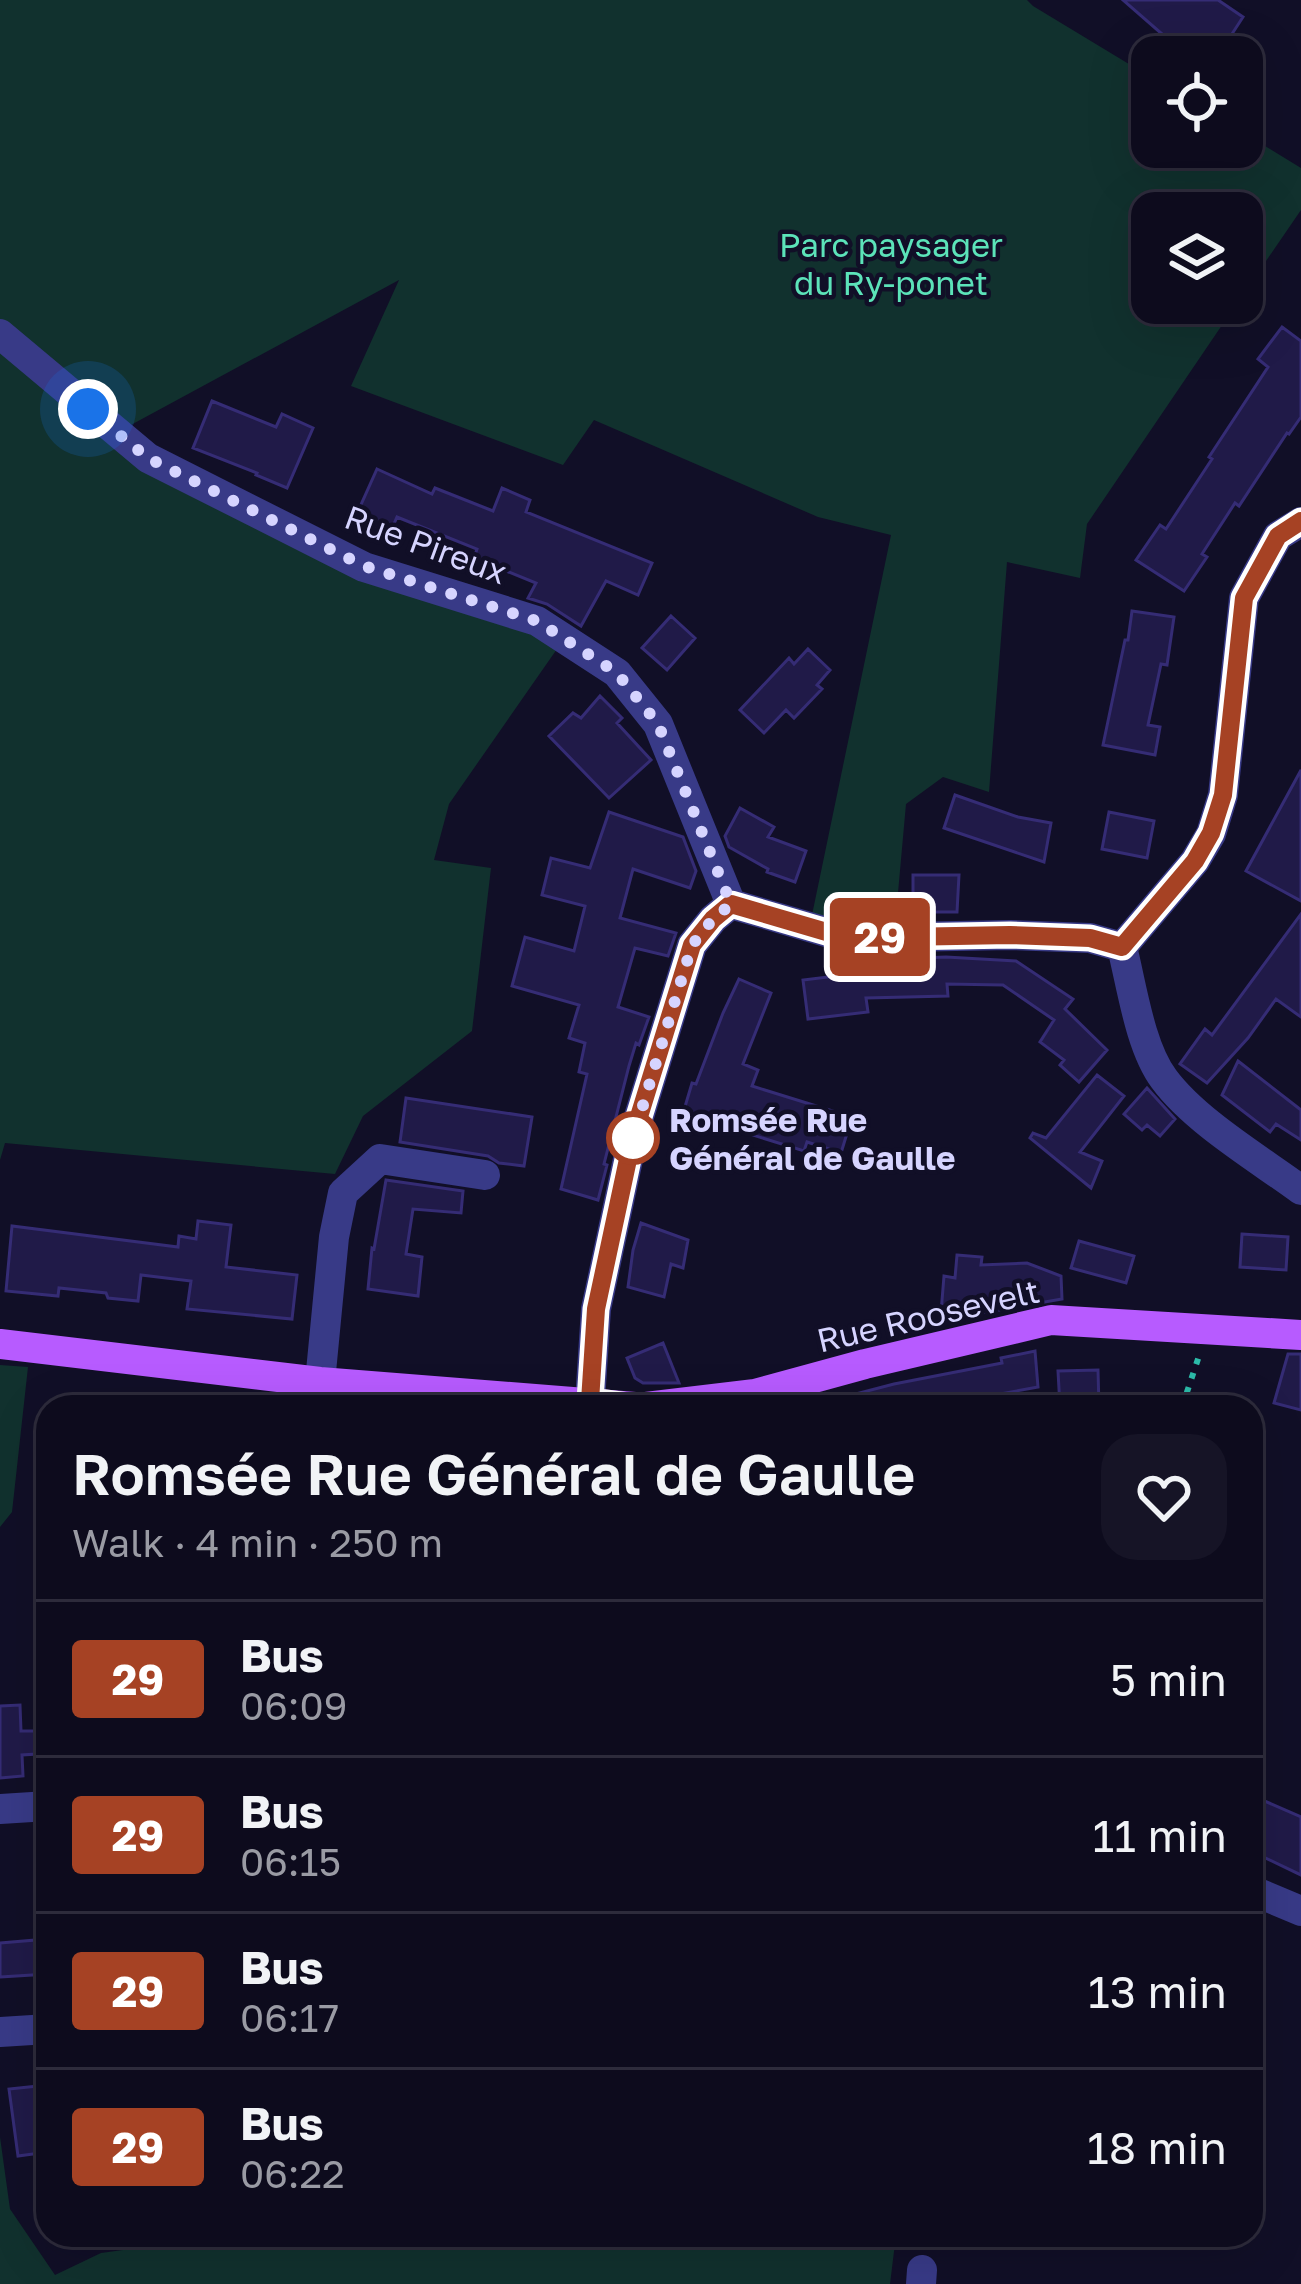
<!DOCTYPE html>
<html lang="en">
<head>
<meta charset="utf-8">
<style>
  :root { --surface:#0d0b1d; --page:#161426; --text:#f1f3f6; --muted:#9a9ba4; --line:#2d2b3b }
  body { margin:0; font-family:"Golos Text",sans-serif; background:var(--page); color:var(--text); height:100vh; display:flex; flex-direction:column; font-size:45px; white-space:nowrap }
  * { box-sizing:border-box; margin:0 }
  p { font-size:39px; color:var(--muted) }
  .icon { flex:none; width:66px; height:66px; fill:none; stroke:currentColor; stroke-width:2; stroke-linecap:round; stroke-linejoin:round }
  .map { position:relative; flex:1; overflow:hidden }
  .drawer { position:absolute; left:36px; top:1395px; width:1227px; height:852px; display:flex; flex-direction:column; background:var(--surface); border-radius:36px; box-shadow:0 12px 48px #0002,0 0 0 3px var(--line) }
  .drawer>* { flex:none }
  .badge { padding:0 24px; border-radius:9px; font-size:42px; line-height:78px }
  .fabs { position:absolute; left:1131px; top:36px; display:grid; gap:24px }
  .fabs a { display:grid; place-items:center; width:132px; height:132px; border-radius:24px; background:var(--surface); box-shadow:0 12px 48px #0002,0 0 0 3px var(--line); font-size:60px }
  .you { position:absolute; width:60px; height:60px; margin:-30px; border:9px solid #fff; border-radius:50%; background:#1a73e8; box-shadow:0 0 0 18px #1a73e833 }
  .map>.badge { position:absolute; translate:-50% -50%; box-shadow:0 0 0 6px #fff }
  .round { display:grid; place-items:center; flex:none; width:126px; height:126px; border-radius:36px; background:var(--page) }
  .headline { display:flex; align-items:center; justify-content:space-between; height:204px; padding:0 36px }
  h1 { font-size:57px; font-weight:600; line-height:90px }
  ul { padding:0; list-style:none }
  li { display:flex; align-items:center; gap:36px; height:156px; padding:0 36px; border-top:3px solid var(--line) }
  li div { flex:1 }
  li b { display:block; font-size:45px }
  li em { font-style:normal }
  li .badge { min-width:132px; font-weight:700; text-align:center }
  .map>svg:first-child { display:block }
</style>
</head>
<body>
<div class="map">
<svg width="1301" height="2284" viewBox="0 0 1301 2284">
  <rect width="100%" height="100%" fill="#110f27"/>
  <path fill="#11312e" d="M0,0H1027L1033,6L1152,78V147H1242V132L1301,168V210L1242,296V213H1152V303H1237L1087,524L1080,578L1007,562L989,792L943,777L906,804L896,915H812L891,535L818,517L594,420L563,465L351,386L399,280L129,426L148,458L364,567L537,621L557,649L449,804L434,860L491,868L472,1031L363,1116L335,1174L5,1143L0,1160Z
    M0,1365L28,1367L12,1512L0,1527Z
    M0,2137L10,2209L55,2275L101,2253L233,2235H541L560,2245L613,2235H649L685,2242L896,2235L890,2284H0Z"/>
  <path fill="#201a48" stroke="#352c75" stroke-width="3" d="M1123,0H1218L1243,17L1217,57H1194L1170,41Z
    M1282,327L1301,341V417L1289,434L1287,433L1239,506L1235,503L1202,554L1207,557L1184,591L1136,560L1160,525L1166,529L1212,459L1209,457L1268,367L1258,359Z
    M212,401L276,427L282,414L313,428L287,488L256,475L257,473L193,448Z
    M377,469L432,494L435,488L493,511L502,488L530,500L526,512L652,563L638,595L606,581L581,626L547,604L528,598L536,583L474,558L477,549L397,517L390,533L355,518Z
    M1132,611L1174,617L1167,665L1161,664L1148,725L1160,727L1155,755L1103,745L1125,640H1128Z
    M671,616L695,638L667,670L642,648Z
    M808,649L830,670L817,685L822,689L794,718L786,710L764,733L740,710L789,658L794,664Z
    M600,696L622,718L617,723L651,760L609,798L549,736L573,713L581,718Z
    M1301,770V901L1246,871Z
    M955,795L1018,817L1051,823L1044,862L944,828Z
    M740,808L774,827L768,837L806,851L795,882L767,872L768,869L729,847L725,836Z
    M609,812L683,837L696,871L690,888L633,869L620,918L676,933L668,956L635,948L618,1007L649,1017L639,1045L636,1043L629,1066L604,1164L607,1165L598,1200L561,1189L587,1074L579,1072L585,1043L569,1038L579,1005L512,986L525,937L574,951L585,906L542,895L551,858L590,868Z
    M1109,812L1154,821L1147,858L1102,849Z
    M913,875H959L957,912H913Z
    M1301,914V1017L1276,999L1248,1038L1207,1083L1180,1064L1205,1029L1212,1035Z
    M946,957L1016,961L1073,999L1065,1009L1107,1050L1079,1082L1060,1065L1064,1060L1040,1042L1054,1020L1003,985L947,984L948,996L866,998L868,1012L808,1019L803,980L894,969V959Z
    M739,979L771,993L743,1064L758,1070L752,1086L852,1117L841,1153L807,1142L804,1151L695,1117L696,1114L684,1110L692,1083L696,1084L723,1013Z
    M1238,1061L1301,1110V1140L1276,1124L1270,1132L1222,1095Z
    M1097,1075L1124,1096L1080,1152L1102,1161L1091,1188L1030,1138L1033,1133L1046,1138Z
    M1147,1088L1175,1119L1160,1136L1147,1125L1142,1130L1124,1114Z
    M406,1098L532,1117L524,1166L499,1163L488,1156L400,1142Z
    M386,1180L463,1191L461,1213L413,1209L406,1254L422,1257L418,1296L368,1289L372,1248L374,1249Z
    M198,1221L231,1225L226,1267L297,1275L292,1319L187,1309L191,1281L141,1275L138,1301L108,1298L106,1293L59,1288L58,1296L6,1291L12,1226L178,1247L179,1236L196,1239Z
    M641,1223L688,1240L683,1268L671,1264L664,1297L628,1287L633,1250Z
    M1242,1234L1288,1237L1286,1270L1240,1267Z
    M1079,1241L1134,1256L1126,1283L1071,1268Z
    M957,1255L982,1257L981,1265L1027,1263L1061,1276L1062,1299L982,1313L966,1311L965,1315L941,1313L944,1276L955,1278Z
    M663,1343L679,1383H643L635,1378L627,1358Z
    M1035,1351L1038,1387L984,1397L986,1407H837L836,1399L894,1384L1002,1363L1001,1358Z
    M1288,1354H1301V1410L1274,1403Z
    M1098,1370L1099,1407H1060L1058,1371Z
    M20,1705L21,1731H36L37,1754L22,1755L23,1776L0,1778V1706Z
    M1251,1795L1301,1817V1875L1251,1851Z
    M48,1939V1974L0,1977V1943Z
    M48,2085V2152L18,2156L9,2089Z"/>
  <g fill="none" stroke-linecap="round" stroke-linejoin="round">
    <path stroke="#2cbba9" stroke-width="6" stroke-dasharray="6 9" stroke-linecap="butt" d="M1182,1407L1199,1356"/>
    <path stroke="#383a87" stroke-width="30" d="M0,334L148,458L364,567L537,621L617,673L658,724L731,904
      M731,904L847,938L1010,935L1090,938L1122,947
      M1122,947L1195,861L1211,834L1223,795L1244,598L1278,536L1301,522
      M1122,947C1132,987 1140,1047 1164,1079C1195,1121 1259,1159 1301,1190
      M320,1382L334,1237L343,1193L380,1159L485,1175
      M590,1401L596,1309L633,1136L692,945L713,919L731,904
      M0,1809L48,1806
      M1251,1890L1301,1911
      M0,2032L48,2029
      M921,2284L922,2270"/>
    <path stroke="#b75bff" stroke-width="30" d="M0,1344L320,1382L635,1407
      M646,1407L755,1394L865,1364L1051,1320L1301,1335"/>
  </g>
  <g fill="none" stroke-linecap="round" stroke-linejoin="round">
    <defs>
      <path id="line" d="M636,1407L590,1401L596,1309L633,1136L692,945L713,919L731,904L847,938L1010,935L1090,938L1122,947L1195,861L1211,833L1223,795L1244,598L1278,536L1301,521"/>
    </defs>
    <use href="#line" stroke="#fff" stroke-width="27"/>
    <use href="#line" stroke="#a64224" stroke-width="18"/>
    <path stroke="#d6d4ff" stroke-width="12" stroke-dasharray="0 21.6" d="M88,409L148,458L364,566L537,621L617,673L658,724L731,904L713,919L692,945L633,1138"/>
  </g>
  <circle fill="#fff" stroke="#a64224" stroke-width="6" cx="633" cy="1138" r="24"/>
  <g text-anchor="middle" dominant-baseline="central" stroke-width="9" stroke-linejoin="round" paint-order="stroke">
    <g font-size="33" fill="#5ce3b9" stroke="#110f27">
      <text x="891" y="244">Parc paysager<tspan x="891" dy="38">du Ry-ponet</tspan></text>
    </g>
    <g font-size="33" fill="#d6d4ff" stroke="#110f27">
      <text transform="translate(426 544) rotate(20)">Rue Pireux</text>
      <text transform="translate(928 1315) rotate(-13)">Rue Roosevelt</text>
    </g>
    <g font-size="33" font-weight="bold" fill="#d6d4ff" stroke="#110f27" text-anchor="start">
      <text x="669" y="1119">Romsée Rue<tspan x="669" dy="38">Général de Gaulle</tspan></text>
    </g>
  </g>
</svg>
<div class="fabs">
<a><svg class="icon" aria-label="locate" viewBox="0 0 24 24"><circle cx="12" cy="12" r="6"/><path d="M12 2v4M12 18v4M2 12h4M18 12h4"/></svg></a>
<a><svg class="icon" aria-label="layers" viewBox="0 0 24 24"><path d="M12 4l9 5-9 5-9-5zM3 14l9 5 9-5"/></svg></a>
</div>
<div class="you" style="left:88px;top:409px"></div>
<b class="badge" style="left:880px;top:937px;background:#a64224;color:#fff">29</b>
<section class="drawer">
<div class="headline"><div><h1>Romsée Rue Général de Gaulle</h1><p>Walk · 4 min · 250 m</p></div><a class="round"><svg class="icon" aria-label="heart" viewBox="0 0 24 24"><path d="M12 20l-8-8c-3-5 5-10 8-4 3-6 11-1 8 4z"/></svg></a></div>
<ul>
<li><span class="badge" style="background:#a64224;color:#fff">29</span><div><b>Bus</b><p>06:09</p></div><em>5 min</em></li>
<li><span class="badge" style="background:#a64224;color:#fff">29</span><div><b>Bus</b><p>06:15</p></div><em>11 min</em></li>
<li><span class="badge" style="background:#a64224;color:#fff">29</span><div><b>Bus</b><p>06:17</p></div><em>13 min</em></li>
<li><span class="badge" style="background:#a64224;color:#fff">29</span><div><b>Bus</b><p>06:22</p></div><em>18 min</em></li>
</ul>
</section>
</div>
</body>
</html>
